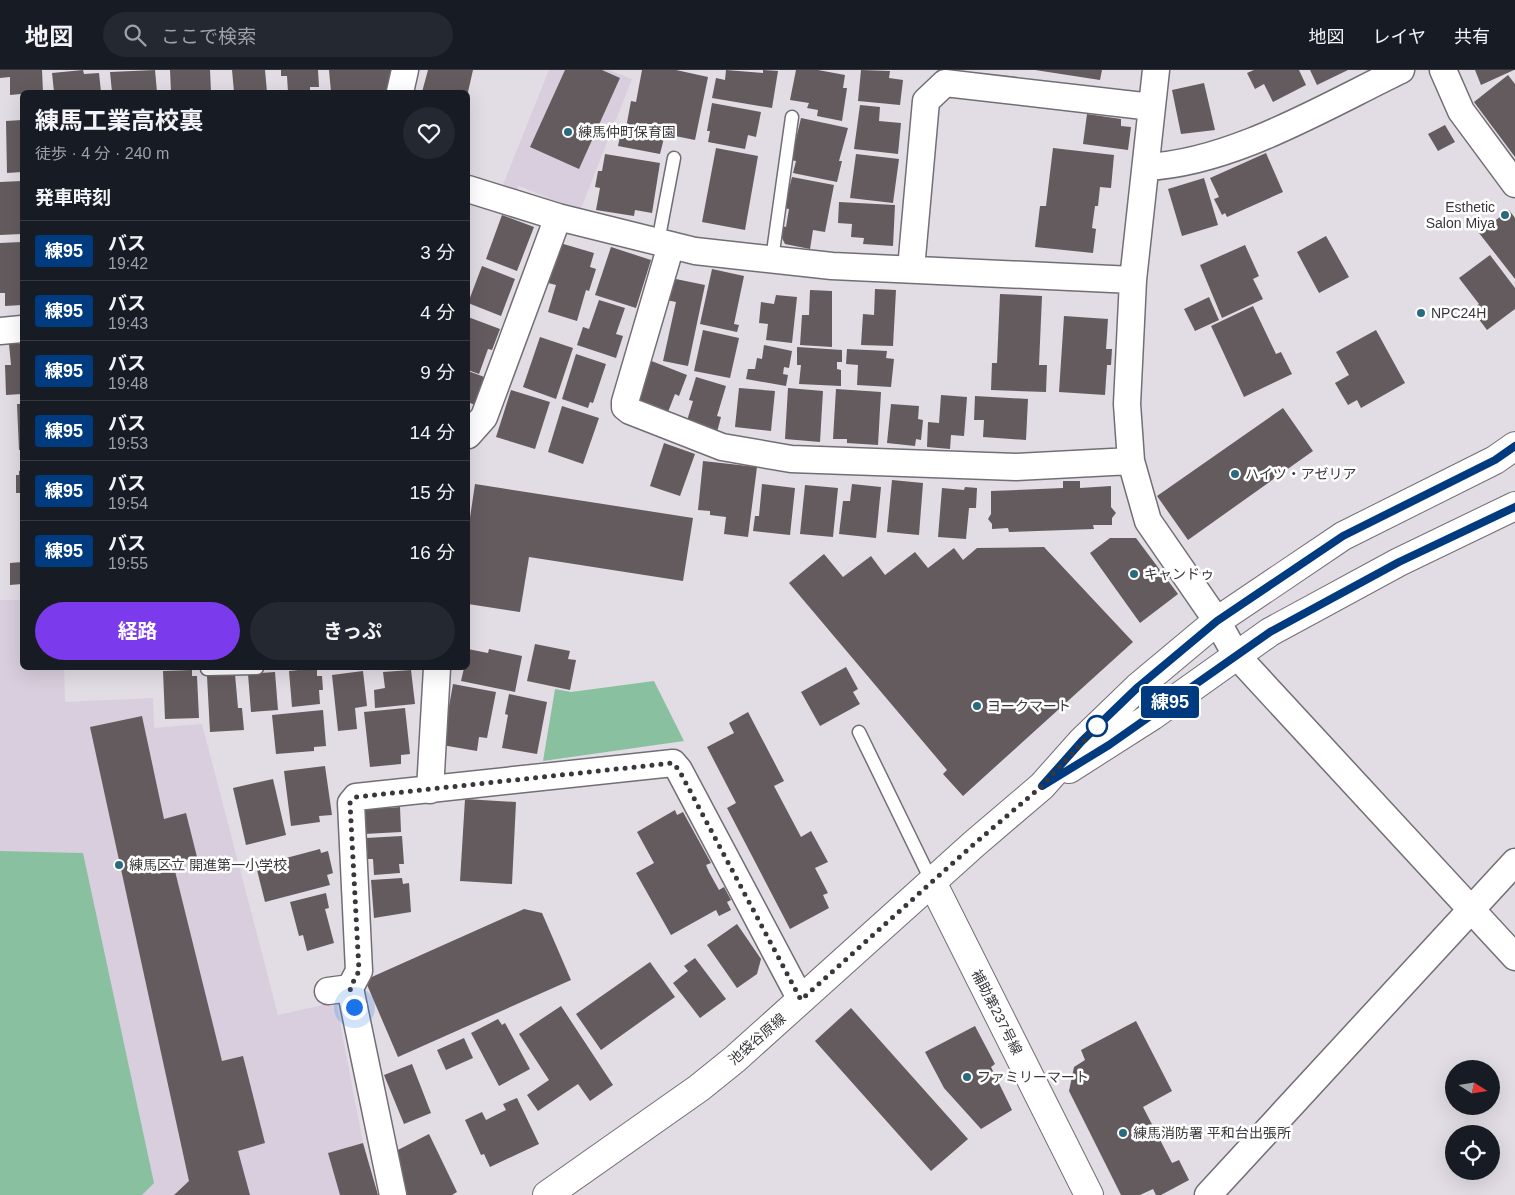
<!DOCTYPE html>
<html lang="ja">
<head>
<meta charset="utf-8">
<style>
  :root { --surface:#171b24; --page:#242831; --text:#f1f3f6; --muted:#9ea1a6; --line:#363941; --accent:#7c3aed }
  body { margin:0; font-family:Helvetica,"Noto Sans JP",sans-serif; background:var(--page); color:var(--text); height:100vh; display:flex; flex-direction:column; font-size:19px; white-space:nowrap }
  * { box-sizing:border-box; margin:0 }
  p { font-size:16px; color:var(--muted) }
  .icon { flex:none; width:28px; height:28px; fill:none; stroke:currentColor; stroke-width:2; stroke-linecap:round; stroke-linejoin:round }
  .map { position:relative; flex:1; overflow:hidden }
  .drawer { position:absolute; left:20px; top:20px; width:450px; height:580px; display:flex; flex-direction:column; background:var(--surface); border-radius:8px; box-shadow:0 5px 20px #0002 }
  .drawer>* { flex:none }
  .badge { padding:0 10px; border-radius:4px; font-size:18px; line-height:32px }
  .needle { width:32px; rotate:102deg }
  .controls { position:absolute; left:1445px; top:990px; display:grid; gap:10px }
  .controls a { display:grid; place-items:center; width:55px; height:55px; border-radius:50%; background:var(--surface); box-shadow:0 5px 20px #0002; font-size:25px }
  .you { position:absolute; width:25px; height:25px; margin:-12px; border:4px solid #fff; border-radius:50%; background:#1a73e8; box-shadow:0 0 0 8px #1a73e833 }
  .map>.badge { position:absolute; translate:-50% -50%; box-shadow:0 0 0 2px #fff }
  h2 { padding:0 15px; font-size:19px; line-height:45px }
  .round { display:grid; place-items:center; flex:none; width:52px; height:52px; border-radius:26px; background:var(--page) }
  .overview { display:flex; align-items:center; justify-content:space-between; height:85px; padding:0 15px }
  h1 { font-size:24px; font-weight:700; line-height:38px }
  .button { display:flex; gap:10px; margin-top:auto; padding:10px 15px }
  .button a { flex:1; height:58px; border-radius:30px; background:var(--accent); color:#fff; font-size:20px; font-weight:700; line-height:58px; text-align:center }
  .button a+a { background:var(--page); color:var(--text) }
  ul { padding:0; list-style:none }
  li { display:flex; align-items:center; gap:15px; height:60px; padding:0 15px; border-top:1px solid var(--line) }
  li div { flex:1 }
  li b { display:block; font-size:19px }
  li em { font-style:normal }
  li .badge { min-width:55px; font-weight:700; text-align:center }
  header { display:flex; align-items:center; gap:30px; box-sizing:border-box; height:70px; padding:0 25px; background:var(--surface); border-bottom:1px solid var(--line) }
  header strong { font-size:24px }
  nav { display:flex; gap:28px; margin-inline-start:auto; font-size:18px }
  .search { width:350px; height:45px; background:var(--page); display:flex; align-items:center; gap:12px; box-sizing:border-box; padding:0 18px; border-radius:28px; color:var(--muted); font-size:19px }
  .map>svg:first-child { display:block }
</style>
</head>
<body>
<header>
<strong>地図</strong>
<div class="search"><svg class="icon" aria-label="search" viewBox="0 0 24 24"><circle cx="10" cy="10" r="6"/><path d="M15 15l6 6"/></svg>ここで検索</div>
<nav><a>地図</a><a>レイヤ</a><a>共有</a></nav>
</header>
<div class="map">
<svg width="1515" height="1125" viewBox="0 0 1515 1125">
  <rect width="100%" height="100%" fill="#e2dce4"/>
  <path fill="#d8cedd" d="M549,0H609L632,9L580,141L519,116L517,120L503,115Z
    M0,530H22V598H64L65,632L153,628L154,658L202,654L278,945L336,932L363,1073L328,1083L340,1125H0Z"/>
  <path fill="#89c1a0" d="M654,611L684,671L543,691L555,619L571,622Z
    M0,781L83,783L154,1113L142,1125H0Z"/>
  <path fill="#645b5e" d="M0,0H42L43,22L10,25V7L0,8Z
    M83,0L84,4L99,3L101,22H54L52,3Z
    M155,0L157,22H112L110,2Z
    M170,0H210L211,22H171Z
    M232,0H265L267,22H234Z
    M281,0H318L319,17H310V22H288L287,6H281Z
    M329,0H394L396,22H331Z
    M428,0H473L468,22H422Z
    M565,0H602L620,8L579,99L530,77Z
    M642,0H676L708,7L695,70L665,64L660,84L618,76L622,57L626,58L631,31L636,32Z
    M726,0L763,3V0L778,1L772,38L712,28L716,8L725,10Z
    M796,0H818L845,5L843,18H847L842,51L817,46L818,40L807,38L809,33L790,30Z
    M861,0L890,1L889,8L903,10L900,35L858,31Z
    M1035,0H1102L1100,10Z
    M1254,0H1299L1306,15L1273,32L1264,14L1255,19L1247,3Z
    M1310,0H1348L1317,15Z
    M1475,0H1514L1481,15Z
    M1508,5L1515,14V87L1474,32Z
    M1204,13L1215,60L1181,64L1172,20Z
    M712,33L761,42L756,67L748,65L745,79L708,72L710,61H707Z
    M860,35L880,37L879,51L901,53L898,84L854,79Z
    M1087,44L1121,49V56L1131,57L1128,80L1083,74Z
    M801,48L848,58L839,91H842L837,112L793,103L796,91L791,90Z
    M22,50V102L7,103L6,51Z
    M1445,55L1455,72L1438,81L1428,64Z
    M716,78L758,86L745,160L702,152Z
    M1053,78L1114,85L1111,118L1100,117L1098,136H1095L1092,158L1096,159L1093,183L1035,177L1040,136H1046Z
    M1266,83L1283,122L1227,147L1225,143L1222,145L1214,129L1219,127L1210,108Z
    M605,84L660,93L652,143L635,140L634,146L596,140L600,118L595,117L598,101H602Z
    M856,84L899,89L893,133L850,128Z
    M792,107L834,115L825,162L813,160L810,179L785,174L781,166L782,156L786,157L789,139L784,138Z
    M1204,108L1218,155L1182,166L1168,119Z
    M22,111V164L0,165V112Z
    M839,132L895,135L893,176L863,174L864,168L851,167L852,154L838,153Z
    M1509,140L1515,148V209L1479,163Z
    M502,145L534,157L517,201L486,189Z
    M1326,166L1349,207L1319,223L1297,182Z
    M22,172V235L5,236V223H0V173Z
    M560,173L594,183L590,197L596,199L589,221L586,220L577,251L548,242L556,215L548,213Z
    M1245,175L1259,206L1253,209L1263,229L1222,248L1200,195Z
    M611,177L651,190L636,238L595,225Z
    M1490,185L1515,218V239L1487,260L1472,240L1479,234L1459,208Z
    M482,196L515,209L501,246L468,233Z
    M712,199L744,206L734,254L739,255L737,262L700,254Z
    M671,208L705,215L688,296L663,291L676,232L666,230Z
    M875,219L896,220L893,276L861,275L863,244L874,245Z
    M810,220L832,221V277L800,275L802,245H809Z
    M1000,224L1042,226L1039,295H1047L1046,322L991,320L992,293H997Z
    M776,225L797,227L792,273L766,270L768,254L759,253L761,232L774,234Z
    M1209,227L1219,250L1195,261L1184,239Z
    M599,230L625,238L616,264L623,266L616,288L577,275L583,257L589,259Z
    M1253,236L1276,284L1281,282L1292,304L1244,327L1211,256Z
    M1064,246L1108,249L1106,279H1112L1111,295H1107L1105,325L1059,322Z
    M468,247L500,259L492,280L488,279L479,304L468,300Z
    M703,260L739,268L730,308L694,301Z
    M1376,260L1405,313L1361,338L1357,330L1348,335L1335,313L1349,305L1336,282Z
    M540,267L573,278L556,329L523,317Z
    M20,270H22V324L6,325L5,295H11L9,274H21Z
    M764,275L792,281L789,298L784,297L783,304L788,305L786,316L746,309L748,299H755L757,288L762,289Z
    M797,277L842,280V292H837V299L841,300V316L799,314L801,295H797Z
    M847,279L887,281L886,288L894,289L891,317L857,315L858,295L846,294Z
    M576,284L606,294L593,333L590,332L588,338L562,329Z
    M649,290L687,305L679,326L675,324L668,342L634,330Z
    M468,301L487,308L477,336L468,332Z
    M696,307L726,316L717,346L721,347L717,362L686,354L693,331L689,330Z
    M739,318L775,321L771,361L735,357Z
    M788,318L823,321L820,372L785,369Z
    M836,319L881,322L878,375L847,373V369H833Z
    M511,320L550,332L535,379L496,367Z
    M941,325L967,327L964,366L951,365L950,379L927,377L928,352L939,353Z
    M975,326L1028,329L1026,370L983,367L984,350H974Z
    M17,334H22V380H19Z
    M891,334L919,336L918,349L923,350L921,370L916,369L915,376L887,373Z
    M562,336L599,348L583,394L548,382Z
    M1283,338L1313,381L1188,470L1157,426Z
    M664,373L695,384L680,426L650,416Z
    M703,391L757,397L748,467L724,464L726,447L710,445V441L698,440Z
    M22,400V423H16V405H19V401Z
    M892,410L923,413L919,465L887,462Z
    M1063,411H1080V418L1111,416V437L1116,443L1112,448V455H1093L1094,459L1009,462L1008,458L992,459V454L988,449L991,444V421L1063,418Z
    M475,414L693,448L683,511L529,487L520,542L468,534V461Z
    M762,414L795,418L790,465L753,461L755,446H759Z
    M852,414L881,417L876,468L839,464L843,431H850Z
    M805,415L838,418L833,467L800,464Z
    M965,417L977,418L976,438H969L966,469L938,467L942,418L964,420Z
    M1110,468H1136L1178,524L1140,553L1090,483Z
    M1044,477L1133,572L963,726L943,704L947,700L789,513L824,484L843,507L871,486L885,505L915,482L928,498L954,478L963,490L977,478Z
    M22,492V514L10,515V493Z
    M535,574L570,581L568,589L576,590L570,620L527,611Z
    M468,579L488,583L489,579L522,586L515,622L461,611L464,598H468Z
    M846,597L858,619L853,622L860,634L820,656L801,622Z
    M317,598V606H322L323,620H319L320,634L292,637L289,601Z
    M192,600V606H197L199,648L165,649L163,601Z
    M411,600L415,634L375,638L374,620L385,618L383,602Z
    M363,601L367,636L355,638L357,659L338,661L332,605Z
    M275,602L278,640L251,642L248,604Z
    M235,604L238,638H242L244,660L210,662L207,606Z
    M453,614L496,622L487,668L479,667L477,681L442,675Z
    M509,624L547,632L537,684L502,678L508,645L505,644Z
    M405,638L410,684L401,685V694L370,697L364,642Z
    M323,640L326,676L314,677V681L276,684L272,645Z
    M748,642L784,711L774,716L801,767L811,761L828,792L815,798L828,823L823,825L829,838L790,859L727,738L736,733L707,677L734,663L729,653Z
    M142,646L164,749L186,743L197,787L173,793L222,991L243,986L265,1073L238,1081L250,1125H174L189,1111L90,657Z
    M325,696L332,745L319,746L320,752L291,756L284,701Z
    M273,709L286,765L246,775L233,718Z
    M465,729L516,732L512,814L460,811Z
    M389,736V738L400,737L401,762L364,764L362,738Z
    M675,740L677,745L683,742L711,793L706,795L709,802L719,820L724,817L731,830L727,832L731,840L719,846L716,840L671,865L636,803L654,793L637,762Z
    M402,766L404,794H399L400,803L374,805L373,789H368L366,768Z
    M320,779L321,783L328,781L333,803L327,805L330,815L265,832L256,796Z
    M402,808L403,814L409,813L411,842L374,848L371,810Z
    M326,823L329,838L325,839L334,873L307,881L303,865L299,866L290,832Z
    M524,839L542,843L571,910L398,987L365,910Z
    M737,854L761,889L757,904L737,918L707,875Z
    M695,888L726,929L700,948L673,913L688,901L684,896Z
    M650,892L675,927L601,980L576,944Z
    M561,936L613,1015L590,1031L578,1014L538,1041L527,1025L549,1010L519,964Z
    M851,938L968,1069L931,1101L815,971Z
    M498,949L502,955L505,953L530,999L499,1016L471,963Z
    M1136,951L1172,1021L1143,1037L1172,1093L1179,1090L1189,1110L1161,1125H1156L1153,1119L1140,1125H1121L1069,1021L1074,997L1085,990L1081,980Z
    M975,956L995,994L991,997L1012,1040L981,1059L944,1018L925,982Z
    M464,968L473,988L446,1000L437,980Z
    M412,994L431,1043L404,1054L384,1005Z
    M517,1028L539,1074L490,1097L484,1084L481,1085L465,1050L482,1042L486,1050L506,1040L503,1034Z
    M429,1064L457,1122L452,1125H406L405,1121L392,1083Z
    M363,1073L378,1125H340L328,1083Z"/>
  <g fill="none" stroke-linecap="round" stroke-linejoin="round">
    <defs>
      <path id="service" d="M658,172L674,88
        M772,189L792,47
        M207,599L257,598
        M859,662L932,812"/>
      <path id="minor" d="M1156,0L1133,210L1127,334L1131,391L1148,451L1217,551L1236,585L1515,887
        M1443,0L1461,41L1515,114
        M400,22L405,0
        M1146,97C1232,93 1324,37 1401,0
        M468,119L558,147L695,181L832,196L1133,210
        M671,175L625,332V337L630,341L722,377L791,389L1016,397L1131,391
        M911,199L926,31L945,13L1152,37
        M0,261L22,259
        M468,365L484,347L558,147
        M430,720L437,598
        M328,921L350,918
        M393,1125L350,918L359,901L351,733L356,727L673,693L679,700L801,930
        M1208,1125L1515,792"/>
      <path id="tertiary" d="M932,812L1089,1125"/>
      <path id="secondary" d="M1069,699L1152,646L1270,562L1399,492L1515,436
        M547,1125L699,1018L735,989L974,774L1042,716L1082,671L1138,617L1217,551L1343,466L1495,390L1515,376"/>
    </defs>
    <use href="#service" stroke="#736e75" stroke-width="15"/>
    <use href="#minor" stroke="#736e75" stroke-width="29"/>
    <use href="#tertiary" stroke="#736e75" stroke-width="30"/>
    <use href="#secondary" stroke="#736e75" stroke-width="30"/>
    <use href="#service" stroke="#fff" stroke-width="12"/>
    <use href="#minor" stroke="#fff" stroke-width="26"/>
    <use href="#tertiary" stroke="#fff" stroke-width="28"/>
    <use href="#secondary" stroke="#fff" stroke-width="28"/>
  </g>
  <g fill="none" stroke-linecap="round" stroke-linejoin="round">
    <defs>
      <path id="line" d="M1515,376L1495,390L1343,466L1217,551L1138,617L1082,671L1042,716L1109,675L1270,562L1399,492L1515,437"/>
    </defs>
    <use href="#line" stroke="#fff" stroke-width="11"/>
    <use href="#line" stroke="#003b80" stroke-width="8"/>
    <path stroke="#3a373b" stroke-width="5" stroke-dasharray="0 9" d="M354,937L350,918L359,901L350,733L356,727L673,693L679,700L801,930L974,774L1042,716L1097,656"/>
  </g>
  <g fill="#296a7e" stroke="#fff" stroke-width="2">
    <circle cx="568" cy="62" r="5"/>
    <circle cx="1505" cy="145" r="5"/>
    <circle cx="1421" cy="243" r="5"/>
    <circle cx="1235" cy="404" r="5"/>
    <circle cx="1134" cy="504" r="5"/>
    <circle cx="977" cy="636" r="5"/>
    <circle cx="119" cy="795" r="5"/>
    <circle cx="967" cy="1007" r="5"/>
    <circle cx="1123" cy="1063" r="5"/>
  </g>
  <circle fill="#fff" stroke="#003b80" stroke-width="2.5" cx="1097" cy="656" r="10"/>
  <g text-anchor="middle" dominant-baseline="central" stroke-width="5" stroke-linejoin="round" paint-order="stroke">
    <g font-size="14" fill="#3a373b" stroke="#fff" text-anchor="start">
      <text x="578" y="62">練馬仲町保育園</text>
      <text x="1495" y="137" text-anchor="end">Esthetic<tspan x="1495" dy="16">Salon Miya</tspan></text>
      <text x="1431" y="243">NPC24H</text>
      <text x="1245" y="404">ハイツ・アゼリア</text>
      <text x="1144" y="504">キャンドゥ</text>
      <text x="987" y="636">ヨークマート</text>
      <text x="129" y="795">練馬区立 開進第一小学校</text>
      <text x="977" y="1007">ファミリーマート</text>
      <text x="1133" y="1063">練馬消防署 平和台出張所</text>
    </g>
    <g font-size="14" fill="#3a373b" stroke="#fff">
      <text transform="translate(997 942) rotate(63)">補助第237号線</text>
      <text transform="translate(757 969) rotate(-41)">池袋谷原線</text>
    </g>
  </g>
</svg>
<div class="controls">
<a><svg class="needle" viewBox="-14 -14 28 28"><path d="M0-13l5 13h-10z" fill="#e53935"/><path d="M0 13l5-13h-10z" fill="#9ea1a6"/></svg></a>
<a><svg class="icon" aria-label="locate" viewBox="0 0 24 24"><circle cx="12" cy="12" r="6"/><path d="M12 2v4M12 18v4M2 12h4M18 12h4"/></svg></a>
</div>
<div class="you" style="left:354px;top:937px"></div>
<b class="badge" style="left:1170px;top:632px;background:#003b80;color:#fff">練95</b>
<section class="drawer">
<div class="overview"><div><h1>練馬工業高校裏</h1><p>徒歩 · 4 分 · 240 m</p></div><a class="round"><svg class="icon" aria-label="heart" viewBox="0 0 24 24"><path d="M12 20l-8-8c-3-5 5-10 8-4 3-6 11-1 8 4z"/></svg></a></div>
<h2>発車時刻</h2>
<ul>
<li><span class="badge" style="background:#003b80;color:#fff">練95</span><div><b>バス</b><p>19:42</p></div><em>3 分</em></li>
<li><span class="badge" style="background:#003b80;color:#fff">練95</span><div><b>バス</b><p>19:43</p></div><em>4 分</em></li>
<li><span class="badge" style="background:#003b80;color:#fff">練95</span><div><b>バス</b><p>19:48</p></div><em>9 分</em></li>
<li><span class="badge" style="background:#003b80;color:#fff">練95</span><div><b>バス</b><p>19:53</p></div><em>14 分</em></li>
<li><span class="badge" style="background:#003b80;color:#fff">練95</span><div><b>バス</b><p>19:54</p></div><em>15 分</em></li>
<li><span class="badge" style="background:#003b80;color:#fff">練95</span><div><b>バス</b><p>19:55</p></div><em>16 分</em></li>
</ul>
<div class="button"><a>経路</a><a>きっぷ</a></div>
</section>
</div>
</body>
</html>
